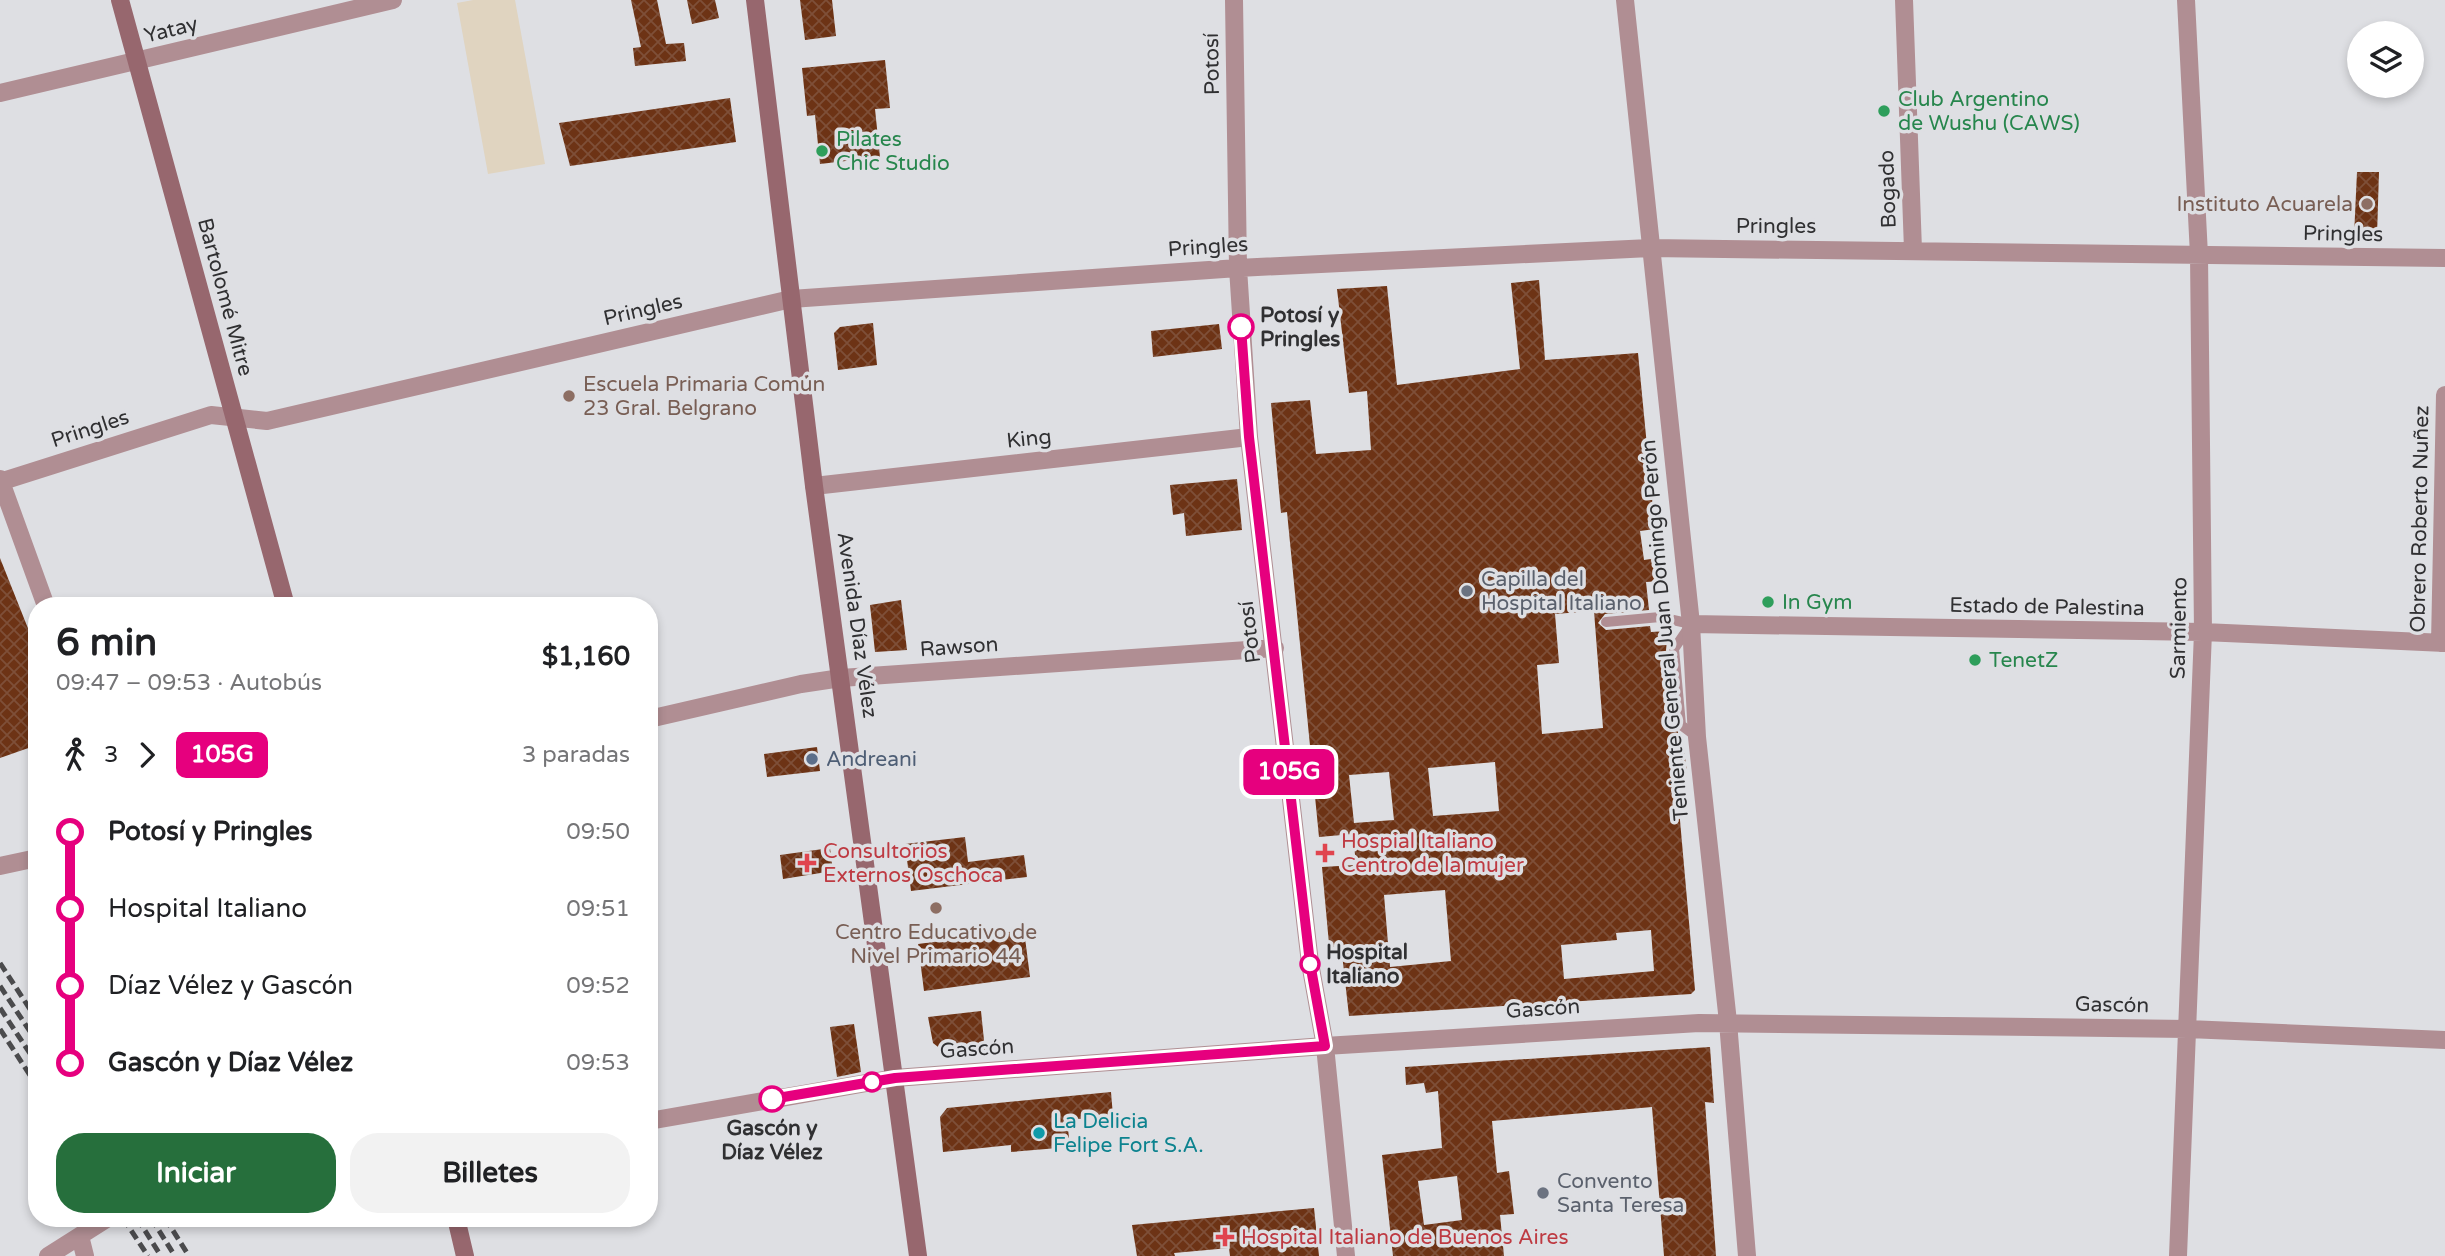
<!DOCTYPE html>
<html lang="es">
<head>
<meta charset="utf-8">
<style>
  :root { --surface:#fff; --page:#f2f2f2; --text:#202124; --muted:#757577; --accent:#266f3c }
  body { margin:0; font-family:"Varela Round",sans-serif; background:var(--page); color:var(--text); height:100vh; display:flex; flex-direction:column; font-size:26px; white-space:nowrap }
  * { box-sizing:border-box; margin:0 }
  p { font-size:23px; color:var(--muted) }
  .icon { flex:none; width:38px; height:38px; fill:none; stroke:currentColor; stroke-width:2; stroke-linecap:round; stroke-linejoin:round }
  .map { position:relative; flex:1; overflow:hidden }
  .details { position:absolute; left:28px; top:597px; width:630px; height:630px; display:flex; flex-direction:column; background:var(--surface); border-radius:28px; box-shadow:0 4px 10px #0003 }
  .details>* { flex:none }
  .badge { padding:0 14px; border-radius:10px; font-size:24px; line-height:46px }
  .fabs { position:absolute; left:2347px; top:21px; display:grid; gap:14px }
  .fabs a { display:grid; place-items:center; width:77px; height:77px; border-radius:50%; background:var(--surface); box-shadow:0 4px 10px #0003; font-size:35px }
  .map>.badge { position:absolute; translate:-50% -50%; box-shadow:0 0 0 4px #fff }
  .legs { display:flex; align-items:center; gap:10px; height:77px; padding:0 28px; font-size:23px }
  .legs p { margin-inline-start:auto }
  .headline { display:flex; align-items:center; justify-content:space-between; height:119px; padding:0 28px }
  h1 { font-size:38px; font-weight:700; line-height:52px }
  .action { display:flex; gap:14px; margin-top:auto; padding:14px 28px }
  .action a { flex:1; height:80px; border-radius:28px; background:var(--accent); color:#fff; font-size:28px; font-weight:700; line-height:80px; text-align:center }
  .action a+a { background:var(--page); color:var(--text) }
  ul { padding:0 28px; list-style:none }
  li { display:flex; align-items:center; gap:24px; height:77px; font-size:26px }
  li i { display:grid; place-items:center; width:10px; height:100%; margin:0 9px; background:currentColor }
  li i::after { content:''; width:18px; height:18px; margin:-9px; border:5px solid; border-radius:50%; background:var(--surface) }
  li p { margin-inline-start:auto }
  li:first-child i { background:linear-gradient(#0000 50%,currentColor 0) }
  li:last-child i { background:linear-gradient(currentColor 50%,#0000 0) }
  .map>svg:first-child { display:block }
</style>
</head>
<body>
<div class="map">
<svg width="2445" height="1256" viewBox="0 0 2445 1256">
  <defs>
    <pattern id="building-cross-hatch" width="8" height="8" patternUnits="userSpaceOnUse" patternTransform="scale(1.75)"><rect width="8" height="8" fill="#6d3315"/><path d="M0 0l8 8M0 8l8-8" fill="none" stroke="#7e4f38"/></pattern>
  </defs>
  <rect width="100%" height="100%" fill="#dedfe3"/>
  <path fill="#e0d4c0" d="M473,0H515L545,164L488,174L457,3Z"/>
  <path fill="url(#building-cross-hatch)" fill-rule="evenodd" d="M631,0H657L666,44L684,43L686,61L635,66L633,48L641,47Z
    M687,0H715L719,18L692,24Z
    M800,0H832L836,36L805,40Z
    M885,60L890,108L875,109L880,157L820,164L815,115L807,116L802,68Z
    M730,98L736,142L570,166L559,123Z
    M2357,172H2379L2377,236H2354Z
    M1539,280L1545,360L1638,353L1655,529L1640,531L1644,560L1658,558L1660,581L1646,582L1649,610L1605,614L1598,623L1606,630L1650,626L1651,632L1668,631L1666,650L1673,726L1678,732L1679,750L1684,749L1687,773L1676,775L1695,990L1691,994L1349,1016L1342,954L1330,955L1322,867L1356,865L1353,834L1319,837L1287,512L1281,513L1271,403L1310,400L1316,454L1371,450L1367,391L1349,393L1337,289L1387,286L1397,385L1520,369L1511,283ZM1594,611L1603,728L1542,734L1537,665L1559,663L1555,614ZM1495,762L1499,811L1433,816L1428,768ZM1389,772L1394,820L1354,823L1349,775ZM1445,890L1451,961L1390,967L1384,895ZM1651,930L1654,971L1564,979L1561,945L1617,940L1616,933Z
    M873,323L877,365L838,370L834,333L840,327Z
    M1219,324L1222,349L1153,357L1151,331Z
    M1237,479L1242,530L1186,536L1184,513L1173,515L1170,485Z
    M0,558L37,651V745L0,758Z
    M901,600L907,650L875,652L870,605Z
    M817,747L820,771L767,777L764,754Z
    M965,837L968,862L1024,855L1027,877L911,891L905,844Z
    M830,848L833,871L783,879L780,855Z
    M1024,930L1030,977L924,991L918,944Z
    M981,1011L985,1050L947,1054L933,1043L928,1017Z
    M854,1024L861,1072L837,1077L830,1027Z
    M1710,1047L1714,1103L1705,1102L1716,1256H1664L1652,1107L1492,1121L1497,1173L1509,1171L1514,1214L1500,1215L1504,1256H1393L1382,1155L1442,1148L1438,1091L1426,1093L1424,1083L1406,1085L1405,1067ZM1457,1176L1462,1220L1424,1225L1418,1181Z
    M1111,1092L1113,1116L1067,1120L1070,1147L1011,1152V1145L943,1152L940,1117L947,1108Z
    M1314,1208L1319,1256H1230L1229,1248L1174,1253L1175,1256H1137L1132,1225Z"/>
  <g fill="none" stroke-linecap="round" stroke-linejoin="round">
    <path stroke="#b08e93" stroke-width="10" d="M1606,622L1660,617L1691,624L1674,649L1681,725L1697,737"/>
    <path stroke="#b08e93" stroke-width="18" d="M1234,0L1238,268L1249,437L1310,963L1325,1046L1346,1256
      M1625,0L1691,624L1697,737L1728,1022L1747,1256
      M1904,0L1913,250
      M0,93L393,0
      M0,479L46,606
      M0,482L211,415L267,421L791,299L1238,268L1650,248L2445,258
      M814,486L1249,437
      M1691,624L2203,632L2445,643
      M2440,643L2445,395
      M649,719L801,684L841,678L1275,648
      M0,866L37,858
      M649,1121L895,1078L1325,1046L1699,1023L2188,1029L2445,1040
      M80,1236L85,1256
      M48,1256L108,1218
      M2178,1256L2203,632L2199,255L2186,0"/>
    <path stroke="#97676e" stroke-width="18" d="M120,0L286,606
      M755,0L814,486L918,1256
      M456,1218L465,1256"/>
    <path stroke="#4b4b4d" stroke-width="5" stroke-dasharray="10 5" stroke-linecap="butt" d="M0,963L37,1020
      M0,986L37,1042
      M0,1008L37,1064
      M0,1029L37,1086
      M123,1218L148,1256
      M137,1218L161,1256
      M151,1218L175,1256
      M165,1218L189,1256"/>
  </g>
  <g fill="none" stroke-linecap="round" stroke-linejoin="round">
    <defs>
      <path id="line-1" d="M772,1099L895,1078L1325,1046L1310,963L1249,437L1241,327"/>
    </defs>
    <use href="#line-1" stroke="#fff" stroke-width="16"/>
    <use href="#line-1" stroke="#e6007e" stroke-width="10"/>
  </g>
  <g fill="#2e9e5b" stroke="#dedfe3" stroke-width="2.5">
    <circle cx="1884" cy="111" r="7"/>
    <circle cx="822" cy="151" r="7"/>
    <circle cx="1768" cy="602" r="7"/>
    <circle cx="1975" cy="660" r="7"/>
  </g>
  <g fill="#8d6e63" stroke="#dedfe3" stroke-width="2.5">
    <circle cx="2367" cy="204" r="7"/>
    <circle cx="569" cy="396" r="7"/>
    <circle cx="936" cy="908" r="7"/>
  </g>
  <g fill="#fff" stroke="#e6007e" stroke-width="3.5">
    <circle cx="1241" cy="327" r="12"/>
    <circle cx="1310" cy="964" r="9"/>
    <circle cx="872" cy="1082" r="9"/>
    <circle cx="772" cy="1099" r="12"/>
  </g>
  <g fill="#6b7280" stroke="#dedfe3" stroke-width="2.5">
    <circle cx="1467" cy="591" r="7"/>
    <circle cx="1543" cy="1193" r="7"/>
  </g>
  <circle fill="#5c6f8a" stroke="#dedfe3" stroke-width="2.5" cx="812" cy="759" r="7"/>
  <g fill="#e0444e" stroke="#dedfe3" stroke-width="2.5">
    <path d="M1321.5 842.5h7v7h7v7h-7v7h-7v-7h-7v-7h7z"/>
    <path d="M803.5 852.5h7v7h7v7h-7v7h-7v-7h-7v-7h7z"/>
    <path d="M1221.5 1226.5h7v7h7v7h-7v7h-7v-7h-7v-7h7z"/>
  </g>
  <circle fill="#0f9aa8" stroke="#dedfe3" stroke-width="2.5" cx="1039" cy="1133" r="7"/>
  <g text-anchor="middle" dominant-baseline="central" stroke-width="7" stroke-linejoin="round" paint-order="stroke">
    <g font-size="21" fill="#303032" stroke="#dedfe3">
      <text transform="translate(171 30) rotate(-14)">Yatay</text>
      <text transform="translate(1212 64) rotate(-91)">Potosí</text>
      <text transform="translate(1888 189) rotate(-92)">Bogado</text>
      <text x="1776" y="226">Pringles</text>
      <text transform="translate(2343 234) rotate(1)">Pringles</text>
      <text transform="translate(1208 247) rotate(-4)">Pringles</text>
      <text transform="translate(225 297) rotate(75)">Bartolomé Mitre</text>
      <text transform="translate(643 310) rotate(-13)">Pringles</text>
      <text transform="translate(90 429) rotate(-18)">Pringles</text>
      <text transform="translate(1029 439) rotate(-6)">King</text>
      <text transform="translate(2420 519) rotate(-89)">Obrero Roberto Nuñez</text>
      <text transform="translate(2047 607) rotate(1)">Estado de Palestina</text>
      <text transform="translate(857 625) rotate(82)">Avenida Díaz Vélez</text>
      <text transform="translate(2179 628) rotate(-89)">Sarmiento</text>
      <text transform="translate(1665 630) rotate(-95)">Teniente General Juan Domingo Perón</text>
      <text transform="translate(1250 632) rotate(-97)">Potosí</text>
      <text transform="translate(959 647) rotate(-4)">Rawson</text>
      <text transform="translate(2112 1005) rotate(1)">Gascón</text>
      <text transform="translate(1543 1009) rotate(-4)">Gascón</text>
      <text transform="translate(977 1049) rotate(-4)">Gascón</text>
    </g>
    <g font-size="21" fill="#27864d" stroke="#dedfe3" text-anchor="start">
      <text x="1898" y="99">Club Argentino<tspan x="1898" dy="24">de Wushu (CAWS)</tspan></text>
      <text x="836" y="139">Pilates<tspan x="836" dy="24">Chic Studio</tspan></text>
      <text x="1782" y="602">In Gym</text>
      <text x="1989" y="660">TenetZ</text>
    </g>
    <g font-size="21" fill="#785e54" stroke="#dedfe3" text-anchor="end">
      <text x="2353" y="204">Instituto Acuarela</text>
      <text x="583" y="384" text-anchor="start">Escuela Primaria Común<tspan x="583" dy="24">23 Gral. Belgrano</tspan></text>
      <text x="936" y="932" text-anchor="middle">Centro Educativo de<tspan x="936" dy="24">Nivel Primario 44</tspan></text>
    </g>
    <g font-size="21" font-weight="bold" fill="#303032" stroke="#dedfe3" text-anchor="start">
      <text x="1260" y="315">Potosí y<tspan x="1260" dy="24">Pringles</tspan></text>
      <text x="1326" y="952">Hospital<tspan x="1326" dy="24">Italiano</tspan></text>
      <text x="772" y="1128" text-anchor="middle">Gascón y<tspan x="772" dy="24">Díaz Vélez</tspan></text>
    </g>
    <g font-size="21" fill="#5b616d" stroke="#dedfe3" text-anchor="start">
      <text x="1481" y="579">Capilla del<tspan x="1481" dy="24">Hospital Italiano</tspan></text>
      <text x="1557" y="1181">Convento<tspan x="1557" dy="24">Santa Teresa</tspan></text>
    </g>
    <g font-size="21" fill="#4e5e75" stroke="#dedfe3" text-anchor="start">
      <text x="826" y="759">Andreani</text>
    </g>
    <g font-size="21" fill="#be3a42" stroke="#dedfe3" text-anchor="start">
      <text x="1341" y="841">Hospial Italiano<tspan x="1341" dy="24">Centro de la mujer</tspan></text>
      <text x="823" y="851">Consultorios<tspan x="823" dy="24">Externos Oschoca</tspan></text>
      <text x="1241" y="1237">Hospital Italiano de Buenos Aires</text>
    </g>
    <g font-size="21" fill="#0d838f" stroke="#dedfe3" text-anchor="start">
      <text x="1053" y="1121">La Delicia<tspan x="1053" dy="24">Felipe Fort S.A.</tspan></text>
    </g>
  </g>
</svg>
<div class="fabs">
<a><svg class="icon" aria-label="layers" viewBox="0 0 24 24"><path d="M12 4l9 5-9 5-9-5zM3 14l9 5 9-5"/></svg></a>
</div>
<b class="badge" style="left:1289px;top:772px;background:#e6007e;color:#fff">105G</b>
<section class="details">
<div class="headline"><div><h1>6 min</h1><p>09:47 – 09:53 · Autobús</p></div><b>$1,160</b></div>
<div class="legs"><svg class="icon" aria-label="walk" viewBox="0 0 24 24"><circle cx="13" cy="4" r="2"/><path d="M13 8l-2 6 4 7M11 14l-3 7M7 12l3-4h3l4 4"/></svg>3<svg class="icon" aria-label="forward" viewBox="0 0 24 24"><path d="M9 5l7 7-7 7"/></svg><b class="badge" style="background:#e6007e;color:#fff">105G</b><p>3 paradas</p></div>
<ul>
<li><i style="color:#e6007e"></i><b>Potosí y Pringles</b><p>09:50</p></li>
<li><i style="color:#e6007e"></i><span>Hospital Italiano</span><p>09:51</p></li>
<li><i style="color:#e6007e"></i><span>Díaz Vélez y Gascón</span><p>09:52</p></li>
<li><i style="color:#e6007e"></i><b>Gascón y Díaz Vélez</b><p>09:53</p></li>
</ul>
<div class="action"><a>Iniciar</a><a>Billetes</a></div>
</section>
</div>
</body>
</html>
